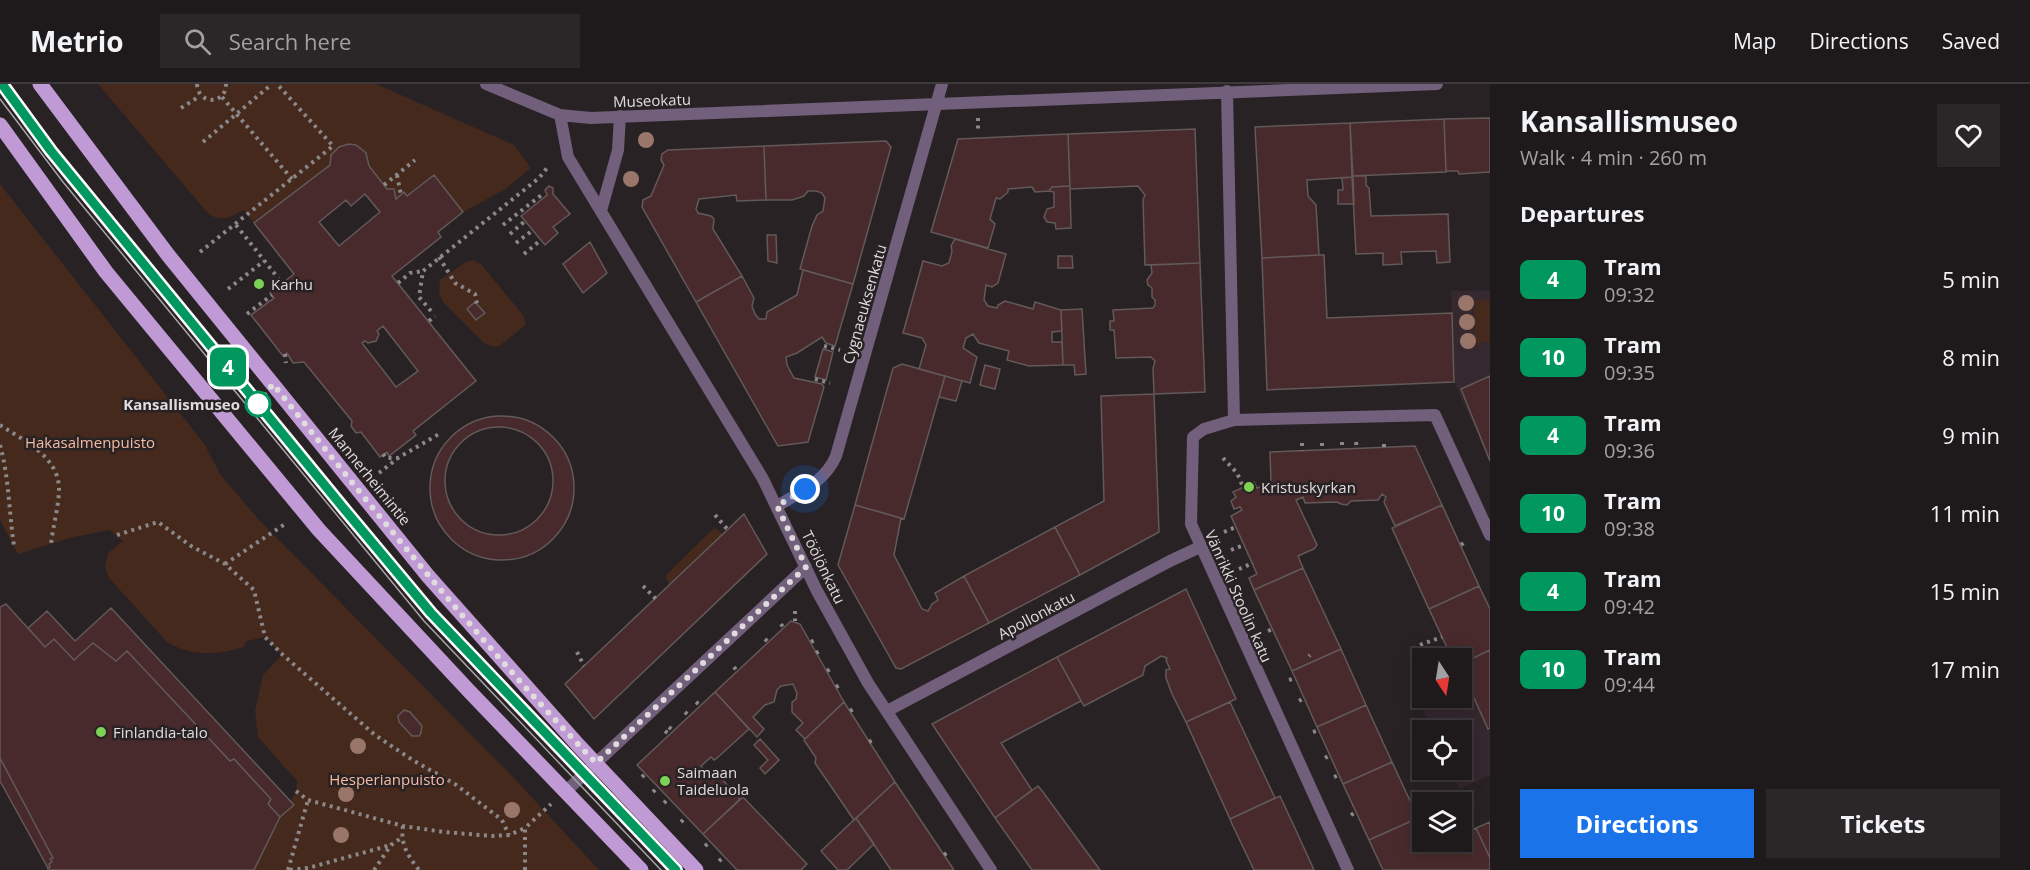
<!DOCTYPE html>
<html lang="en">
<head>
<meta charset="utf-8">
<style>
  :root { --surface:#1e1a1c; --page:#2b2729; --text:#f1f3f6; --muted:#a1a1a3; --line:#3c383b; --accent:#1a73e8 }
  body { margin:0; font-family:"Open Sans",sans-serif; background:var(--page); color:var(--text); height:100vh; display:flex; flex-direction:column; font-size:22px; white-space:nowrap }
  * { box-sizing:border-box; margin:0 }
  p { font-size:20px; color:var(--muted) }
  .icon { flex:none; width:33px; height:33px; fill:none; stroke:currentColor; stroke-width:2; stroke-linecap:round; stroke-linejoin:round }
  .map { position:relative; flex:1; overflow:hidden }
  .side { display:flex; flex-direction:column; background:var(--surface); width:540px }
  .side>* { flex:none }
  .badge { padding:0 12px; border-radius:9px; font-size:21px; line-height:39px }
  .needle { width:39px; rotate:168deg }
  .controls { position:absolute; left:1412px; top:564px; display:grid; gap:12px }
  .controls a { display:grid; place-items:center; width:60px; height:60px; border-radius:0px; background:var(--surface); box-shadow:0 3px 15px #0003,0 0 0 2px var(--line); font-size:30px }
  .you { position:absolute; width:30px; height:30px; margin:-15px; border:4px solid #fff; border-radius:50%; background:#1a73e8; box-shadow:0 0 0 9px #1a73e833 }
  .map>.badge { position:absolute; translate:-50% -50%; box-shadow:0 0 0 3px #fff }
  h2 { padding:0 30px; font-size:22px; line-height:54px }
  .round { display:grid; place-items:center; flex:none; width:63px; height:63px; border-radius:0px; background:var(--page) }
  .summary { display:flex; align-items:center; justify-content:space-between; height:102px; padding:0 30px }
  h1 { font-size:28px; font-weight:700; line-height:45px }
  .button { display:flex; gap:12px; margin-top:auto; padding:12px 30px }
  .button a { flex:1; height:69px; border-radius:0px; background:var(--accent); color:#fff; font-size:24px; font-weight:700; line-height:69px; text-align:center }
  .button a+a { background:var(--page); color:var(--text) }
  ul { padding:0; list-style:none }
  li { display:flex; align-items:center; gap:18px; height:78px; padding:0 30px }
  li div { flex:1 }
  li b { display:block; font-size:22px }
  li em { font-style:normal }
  li .badge { min-width:66px; font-weight:700; text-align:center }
  header { display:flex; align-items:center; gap:36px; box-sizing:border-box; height:84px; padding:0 30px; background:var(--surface); border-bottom:2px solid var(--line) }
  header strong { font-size:28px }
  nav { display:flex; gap:33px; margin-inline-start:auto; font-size:21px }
  .search { width:420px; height:54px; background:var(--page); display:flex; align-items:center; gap:15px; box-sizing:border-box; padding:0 21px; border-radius:0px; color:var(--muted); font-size:22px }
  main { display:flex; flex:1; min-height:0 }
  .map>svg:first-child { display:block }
</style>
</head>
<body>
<header>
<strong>Metrio</strong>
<div class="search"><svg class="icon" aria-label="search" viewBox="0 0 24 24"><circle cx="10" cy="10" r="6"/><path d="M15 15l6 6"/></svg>Search here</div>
<nav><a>Map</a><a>Directions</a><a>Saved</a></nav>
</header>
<main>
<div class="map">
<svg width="1490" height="786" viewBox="0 0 1490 786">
  <rect width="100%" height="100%" fill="#282225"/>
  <path fill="#35282f" d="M1490,206V377L1454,298L1451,207Z
    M1490,566V691L1459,705L1450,686H1461V646H1432L1412,601L1422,597V614H1461V580Z"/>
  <path fill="#44291c" d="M98,0H376L514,61L531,84L504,106L463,128L434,91L407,112L404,108L396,115L394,105H387L369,82L366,69L356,61L349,60L339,63L331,71L330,81L254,139L243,126C230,135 217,139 205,126Z
    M0,100L205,361L220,390L260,437L514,694L599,786H254L280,733L296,708L297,697L258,653L255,626L263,591L282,571L265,553L246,557L244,563C218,571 191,573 167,558L109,494L105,482L108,469L123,457L109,446L70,454L18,470L0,436Z
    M473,176L481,180L523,231L526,241L499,262L494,263L484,259L443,218L439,209L440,196L466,178Z
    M1474,216H1490V258L1475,259Z
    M715,444L724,450L670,501L666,494L667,490L712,446Z"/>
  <path fill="#492a2c" stroke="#625959" stroke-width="1.5" fill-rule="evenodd" d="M1490,34V88L1459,90L1458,87H1446L1444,35Z
    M1444,35L1446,88L1352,92L1350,39Z
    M1350,39L1353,93L1307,96L1308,112L1316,121L1319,171L1262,174L1255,43Z
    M1195,45L1200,179L1145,181L1143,116L1145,111L1138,102L1070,105L1068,50Z
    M1068,50L1070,102L1052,103L1049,107L1035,108L1032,103L1008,105V108L1000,115L996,114L990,135L995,140L988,164L931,148L958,55Z
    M886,57L891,63L853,200L800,185L812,142L817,131L823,127L825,114L822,109L816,107H808L804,112L792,116H766L764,62Z
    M349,60L356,61L366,69L369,82L387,105H394L396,115L404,108L407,112L434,91L463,128L438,148L441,153L392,192L476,297L413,347L416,351L389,372L387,368L380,373L361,348L356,349L351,342L352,337L304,278L293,279L287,269L283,272L251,231L274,214L270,209L294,190L254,139L330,81L331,71L339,63ZM365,110L380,128L339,162L319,138L346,116L351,122ZM383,242L418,287L396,303L362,259L365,257L368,259L376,257L379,250L377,247Z
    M764,62L766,116L737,117L736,111L699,115L696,125L698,129L711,132L714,135L713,145L742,192L696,218L642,123L643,116L651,112L664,81L661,76L662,70L668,66Z
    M1352,92H1366V101L1369,104L1371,132L1448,130L1450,178L1437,179L1436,167L1401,168L1402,180L1383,181V169L1356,170Z
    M1353,93L1354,120H1338V106H1343L1342,94Z
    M549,102L553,104V110L570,130L553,143L558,149L545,161L521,132L547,111L545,106Z
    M1070,102L1071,144L1056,145L1055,139L1047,138L1044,133L1047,125L1054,123V108L1049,107L1052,103Z
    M767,151H776L777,179L768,177Z
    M955,155L1006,170L998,199L992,203L986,201L984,216L988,222L997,224L998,221L1005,217L1033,225L1035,218L1061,226L1062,247L1052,248V258H1062L1063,281L1029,282L1007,276L1009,267L979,259L973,250L966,254L963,264L977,273L970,299L919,285L926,261L922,254L903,249L923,177L942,182L949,179L952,167L951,162Z
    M590,158L607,189L583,209L563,180Z
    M1319,171H1324L1327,234L1452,229L1454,298L1267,306L1262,174Z
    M1058,172H1072L1073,184H1058Z
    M1200,179L1205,308L1154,310L1153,284L1155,277L1151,273L1116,274L1114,246H1110V237H1114L1113,226L1153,224L1155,221V216L1152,213V204L1148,201L1147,196L1152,189L1151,181Z
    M803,186L853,200L835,262L826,259L822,253L797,269L786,273L787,281L794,294L822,300L824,303L808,358L778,362L696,218L742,192L754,214L752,222L755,230L759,235H766L767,228L797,211Z
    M475,218L485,229L476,236L467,225Z
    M1082,225L1086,290L1075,291L1074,281H1063L1061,226Z
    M823,265L833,268L826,296L815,293Z
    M902,280L945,292L904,435L855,421L893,284Z
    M985,281L1000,285L995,305L980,301Z
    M945,292L962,297L956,317L939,313Z
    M1490,292V377L1461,305Z
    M1154,310L1159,448L1080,491L1055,443L1104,417L1101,312Z
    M430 404a72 72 0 1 1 144 0a72 72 0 1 1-144 0Z
    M445 397a54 54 0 1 1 108 0a54 54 0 1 1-108 0Z
    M1415,362L1442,421L1395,442L1384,418L1386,413L1382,410L1378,416L1351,417L1347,421L1341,420L1337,418L1305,419L1303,413L1296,416L1317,461L1314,465L1298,472L1303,484L1254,506L1249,494L1257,490L1231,432L1242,426L1240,423L1234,425L1231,417L1236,413L1233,408L1254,398L1257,404L1271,399L1270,368Z
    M855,421L901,434L894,471L922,525L928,527L932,520L938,516L935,509L964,492L989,539L901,585L896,584L838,481Z
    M1442,421L1479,502L1429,525L1392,444Z
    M744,430L767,470L594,635L565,600Z
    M1055,443L1080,491L989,539L964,492Z
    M1303,484L1341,565L1292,587L1254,506Z
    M1479,502L1490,525V566L1461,580V574H1452L1429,525Z
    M1186,505L1236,615L1186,638L1172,610L1166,594V586L1170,585L1166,576L1167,574L1161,572L1145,582L1143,591L1084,622L1057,573Z
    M6,520L45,563L54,555L74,576L93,559L116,577L127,567L230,677L234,675L271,715L268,720L280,733L254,786H48V784L50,783L49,780L52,778L50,775L53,774L0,674V523Z
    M111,524L294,721L280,733L268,720L271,715L234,675L230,677L127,567L116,577L93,559L74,576L54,555L45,563L28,544L47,527L75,557Z
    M791,537L800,540L844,618L805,655L796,646L803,639L792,628V618L796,615L797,609L793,600L781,602L777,606L774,618L765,621L753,633L764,645L757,653L715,608Z
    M1341,565L1366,621L1317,643L1292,587Z
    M1490,566V644L1488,645L1461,585V580Z
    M1057,573L1081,617L1001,659L1032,706L995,734L932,640Z
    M715,608L749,645L716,675L714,676L711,673L701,682L714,696L719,692L740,715L703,750L637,681Z
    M844,618L895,698L854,736L815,679L816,674L804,656Z
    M1230,618L1275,714L1230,735L1186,638Z
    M1366,621L1392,678L1343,700L1317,643Z
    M404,626L410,628L422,642L421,649L419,652H412L399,638L398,632Z
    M760,655L779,676L765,690L760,684L768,676L754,661Z
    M0,674L53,774L50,775L52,778L49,780L50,783L48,784L0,697Z
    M1392,678L1418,734L1369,756L1343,700Z
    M895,698L944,771L954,786H891L856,734Z
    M1038,702L1043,708L1100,786H1032L995,734Z
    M1280,712L1294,742L1314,786H1254L1232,740L1230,735Z
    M743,713L807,780L801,786H737L703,750Z
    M856,734L874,760L847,786H838L821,767Z
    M1418,734L1422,743V758H1429L1432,764L1446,758H1461V751L1476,744L1490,774V786H1383L1369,756Z
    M1490,738V774L1476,744Z"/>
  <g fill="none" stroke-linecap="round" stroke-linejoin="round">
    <path stroke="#8c8789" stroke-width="4" stroke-dasharray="3 4.5" stroke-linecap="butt" d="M197,0C198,21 226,21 226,0
      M222,13L292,95
      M181,24L200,12
      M978,34V48
      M203,58L272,0
      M397,91L401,111
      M384,101L415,76
      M236,141L282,199
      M503,141L544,109
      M510,150L525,137
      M516,159L533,146
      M200,168L333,62L277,0
      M524,170L541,156
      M439,173L455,199L475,210L477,220
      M398,199L410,189L423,187
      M228,205L264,177
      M431,227L419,213L423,187L539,94L547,84
      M247,230L272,211
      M429,237L435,232
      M824,262L840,266
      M285,270L286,279
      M815,295L830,299
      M0,341C23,356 58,372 59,404C59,422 53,442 51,460
      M1342,358V365
      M1356,358L1357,365
      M1302,359V367
      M1322,359V366
      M0,361C9,393 9,429 14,462
      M1384,363V357
      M383,370L386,374H398
      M1223,374L1237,389L1243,403
      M379,389L398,374L439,350
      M715,431L728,446
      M1224,448L1236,443
      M117,451L158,438L191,462L225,480L254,506L265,553L283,571L375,651L414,677L455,700L502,736L509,751
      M1461,461L1465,458
      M1231,466L1244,461
      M225,480L285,440
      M1239,485L1253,479
      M643,502L656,515
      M795,527V537
      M781,540L783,543
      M1268,547L1273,545
      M765,555L768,558
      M811,558L815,556
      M1420,561L1442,553
      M577,568L584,582
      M816,569L821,566
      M1309,572L1310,571
      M734,583L737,587
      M827,587L832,584
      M1289,596L1295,594
      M836,603L841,600
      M1299,617L1304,614
      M696,618L700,621
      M850,627L855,624
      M685,628L689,632
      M669,643L673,647
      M665,647L669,650
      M1313,648L1319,646
      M869,658L875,655
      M1325,674L1330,671
      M642,693L645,690
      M1334,693L1339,691
      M296,707L308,716L403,742L444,748L492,752L509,751L525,744
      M653,708L658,703
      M664,719L669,714
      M1351,731L1356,728
      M681,738L686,733
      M403,742C400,760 408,772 419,786
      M705,762L710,758
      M944,771L948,768
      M719,777L724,773
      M288,786L308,716
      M290,786L308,784L391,761
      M374,786L391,761L401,754
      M525,786V744L551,720"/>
    <path stroke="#725f7b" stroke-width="12" d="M486,0L560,31L591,34L1437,0
      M1227,7L1234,336L1204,345L1193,353L1191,440L1348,786
      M560,31L568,73L763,395L817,507L868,599L991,786
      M601,127L618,66L620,32
      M1234,336L1435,331L1490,451
      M777,422C800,408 825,398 836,372L942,0
      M887,627L1170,477L1200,463
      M565,708L806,483"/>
    <path stroke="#c09ad4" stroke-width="15" d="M40,0L168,171L428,492L578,661L696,786
      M0,41L106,188L319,446L469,607L641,786"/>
    <path stroke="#a8a3a5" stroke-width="1.5" d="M2,0L51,67L345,426L431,529L676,786
      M0,15L63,98L424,537L661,786"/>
  </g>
  <g fill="#997669">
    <circle cx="646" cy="56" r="8"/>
    <circle cx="631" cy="95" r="8"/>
    <circle cx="1466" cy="219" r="8"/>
    <circle cx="1467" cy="238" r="8"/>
    <circle cx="1468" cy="257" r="8"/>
    <circle cx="358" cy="662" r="8"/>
    <circle cx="346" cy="710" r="8"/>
    <circle cx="512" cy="726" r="8"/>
    <circle cx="341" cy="751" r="8"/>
  </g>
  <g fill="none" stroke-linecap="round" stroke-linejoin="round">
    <defs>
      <path id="line" d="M2,0L51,67L345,426L431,529L676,786"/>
    </defs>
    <use href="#line" stroke="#fff" stroke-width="14"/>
    <use href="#line" stroke="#00985f" stroke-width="9"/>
    <path stroke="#e0dbdd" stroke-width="6" stroke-dasharray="0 10.8" d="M258,320L273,300C377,430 481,560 596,679L806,483L777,422L805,405"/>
  </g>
  <g fill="#7dd154" stroke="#282225" stroke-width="2">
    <circle cx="259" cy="200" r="6"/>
    <circle cx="1249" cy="403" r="6"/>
    <circle cx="101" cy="648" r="6"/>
    <circle cx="665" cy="697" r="6"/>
  </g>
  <circle fill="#fff" stroke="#00985f" stroke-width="3" cx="258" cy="320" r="12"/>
  <g text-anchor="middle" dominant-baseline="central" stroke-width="5" stroke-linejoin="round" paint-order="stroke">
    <g font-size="15" fill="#e0dbdd" stroke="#282225">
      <text transform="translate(652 16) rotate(-2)">Museokatu</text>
      <text transform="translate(864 220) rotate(-74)">Cygnaeuksenkatu</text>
      <text transform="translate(370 392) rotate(51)">Mannerheimintie</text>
      <text transform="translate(824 483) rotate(64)">Töölönkatu</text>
      <text transform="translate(1239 512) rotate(66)">Vänrikki Stoolin katu</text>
      <text transform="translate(1036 531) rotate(-28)">Apollonkatu</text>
    </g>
    <g font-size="15" fill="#e0dbdd" stroke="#282225" text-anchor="start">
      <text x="271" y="200">Karhu</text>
      <text x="1261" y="403">Kristuskyrkan</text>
      <text x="113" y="648">Finlandia-talo</text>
      <text x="677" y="688">Saimaan<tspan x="677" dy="17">Taideluola</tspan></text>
    </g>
    <g font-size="15" font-weight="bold" fill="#e0dbdd" stroke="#282225" text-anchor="end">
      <text x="240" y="320">Kansallismuseo</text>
    </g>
    <g font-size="15" fill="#f5baa0" stroke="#282225">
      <text x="90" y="358">Hakasalmenpuisto</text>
      <text x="387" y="695">Hesperianpuisto</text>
    </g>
  </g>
</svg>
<div class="controls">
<a><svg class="needle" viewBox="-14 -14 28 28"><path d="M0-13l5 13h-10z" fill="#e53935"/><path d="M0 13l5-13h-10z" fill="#a1a1a3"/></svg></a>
<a><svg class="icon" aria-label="locate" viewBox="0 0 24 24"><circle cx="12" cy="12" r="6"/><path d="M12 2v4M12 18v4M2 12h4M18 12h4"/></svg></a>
<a><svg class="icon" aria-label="layers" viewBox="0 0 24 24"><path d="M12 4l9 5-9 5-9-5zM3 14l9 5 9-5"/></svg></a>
</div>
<div class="you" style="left:805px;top:405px"></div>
<b class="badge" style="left:228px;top:283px;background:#00985f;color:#fff">4</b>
</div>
<section class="side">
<div class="summary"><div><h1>Kansallismuseo</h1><p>Walk · 4 min · 260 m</p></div><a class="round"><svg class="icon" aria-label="heart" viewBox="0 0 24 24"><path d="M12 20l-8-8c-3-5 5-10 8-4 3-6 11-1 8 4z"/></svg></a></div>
<h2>Departures</h2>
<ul>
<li><span class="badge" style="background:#00985f;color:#fff">4</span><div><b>Tram</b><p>09:32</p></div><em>5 min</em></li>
<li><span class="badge" style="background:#00985f;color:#fff">10</span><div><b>Tram</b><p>09:35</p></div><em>8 min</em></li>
<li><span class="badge" style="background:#00985f;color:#fff">4</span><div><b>Tram</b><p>09:36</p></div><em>9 min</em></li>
<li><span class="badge" style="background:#00985f;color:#fff">10</span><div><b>Tram</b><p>09:38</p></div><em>11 min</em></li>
<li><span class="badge" style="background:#00985f;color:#fff">4</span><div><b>Tram</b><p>09:42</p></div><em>15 min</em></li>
<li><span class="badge" style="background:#00985f;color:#fff">10</span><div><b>Tram</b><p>09:44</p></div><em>17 min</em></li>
</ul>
<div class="button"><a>Directions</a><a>Tickets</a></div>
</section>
</main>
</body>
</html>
